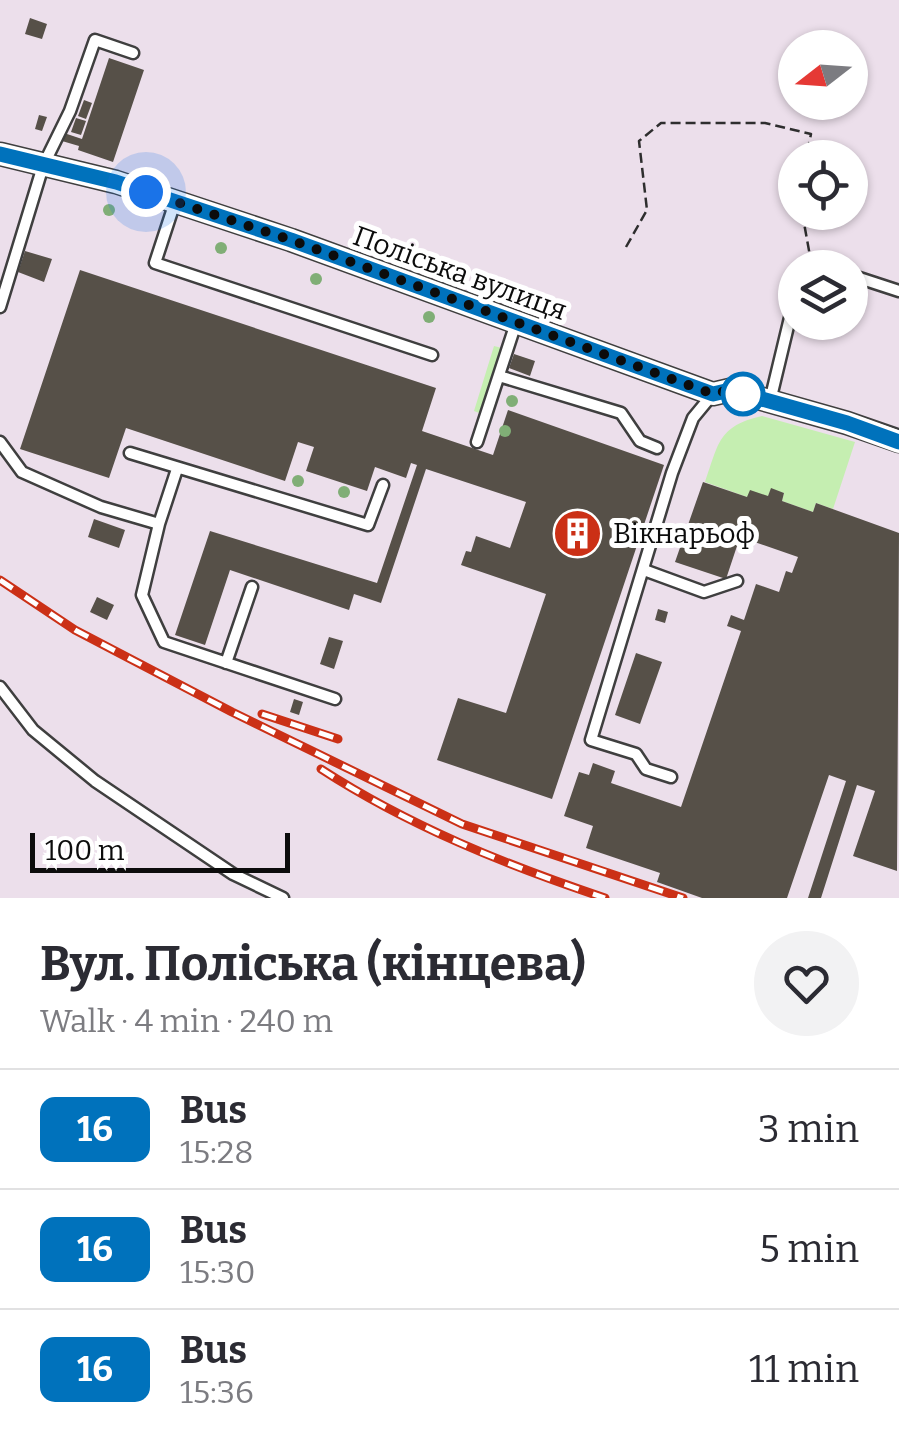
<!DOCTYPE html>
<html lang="en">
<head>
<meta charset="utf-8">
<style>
  :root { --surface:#fff; --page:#f2f2f3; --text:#2b2b33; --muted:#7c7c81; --line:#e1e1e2 }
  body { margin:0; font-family:Bitter,serif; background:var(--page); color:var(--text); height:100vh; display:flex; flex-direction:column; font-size:38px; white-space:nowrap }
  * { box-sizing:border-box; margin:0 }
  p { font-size:32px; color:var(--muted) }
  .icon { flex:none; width:55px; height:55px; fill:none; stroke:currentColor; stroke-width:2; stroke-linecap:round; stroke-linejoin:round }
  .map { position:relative; height:898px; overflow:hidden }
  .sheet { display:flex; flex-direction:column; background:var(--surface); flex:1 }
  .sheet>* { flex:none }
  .badge { padding:0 20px; border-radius:15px; font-size:35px; line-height:65px }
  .needle { width:65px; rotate:253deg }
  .tools { position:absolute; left:778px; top:30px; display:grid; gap:20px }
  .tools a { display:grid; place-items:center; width:90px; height:90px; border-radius:50%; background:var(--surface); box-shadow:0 2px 8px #0004; font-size:50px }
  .scale { position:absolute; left:30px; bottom:25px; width:260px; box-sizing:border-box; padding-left:10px; border:5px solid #0c0c0c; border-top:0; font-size:28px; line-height:35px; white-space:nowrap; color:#0c0c0c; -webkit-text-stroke:8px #fff; paint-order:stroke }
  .you { position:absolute; width:50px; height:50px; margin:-25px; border:8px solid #fff; border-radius:50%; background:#1a73e8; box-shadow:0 0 0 15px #1a73e833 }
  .map>.badge { position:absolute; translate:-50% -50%; box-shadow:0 0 0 5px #fff }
  .round { display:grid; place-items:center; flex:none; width:105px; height:105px; border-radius:52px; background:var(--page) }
  .headline { display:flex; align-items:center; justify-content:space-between; height:170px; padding:0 40px }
  h1 { font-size:48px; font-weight:700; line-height:75px }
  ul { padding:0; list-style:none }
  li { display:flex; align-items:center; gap:30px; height:120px; padding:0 40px; border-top:2px solid var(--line) }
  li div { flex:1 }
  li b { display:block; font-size:38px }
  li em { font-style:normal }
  li .badge { min-width:110px; font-weight:700; text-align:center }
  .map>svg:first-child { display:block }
</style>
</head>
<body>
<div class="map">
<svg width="899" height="898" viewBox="0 0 899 898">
  <rect width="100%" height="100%" fill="#ffffec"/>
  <path fill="#ecdfeb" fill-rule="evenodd" d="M0,0H899V898H0ZM795,48H850V102H795ZM795,158H850V212H795ZM795,268H850V322H795Z"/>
  <path fill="#c5eeb1" d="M494,346L502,348L482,414L474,411Z
    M762,416L855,442L833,509L816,503L813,512L782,501L784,493L771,489L768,496L747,497L705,482C719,443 718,426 762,416Z"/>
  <path fill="#565048" d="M30,18L47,24L42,39L25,34Z
    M109,58L144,70L113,162L78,150L79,146L62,141L64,133L82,139Z
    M84,100L92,103L86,119L78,116Z
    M39,115L47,117L42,131L35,129Z
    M76,118L86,121L81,135L71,132Z
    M25,251L52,259L44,282L18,272Z
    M80,270L436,388L422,431L493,455L508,410L664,465L552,799L437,760L458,698L506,713L546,594L461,565L466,551L471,552L476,536L510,548L526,502L426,469L381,603L354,594L349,610L230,570L205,645L175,635L210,531L377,583L417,465L411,463L406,478L375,467L367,491L306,471L314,447L298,442L285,481L126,428L109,478L20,449Z
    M514,354L535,361L530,376L509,368Z
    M703,482L747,497L750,490L768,496L771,488L784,493L782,501L813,512L816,503L899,533L897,871L853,856L875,791L857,785L821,898H808L846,781L829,775L787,898H702L657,882L660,873L586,848L593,826L564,816L579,772L589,775L593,763L615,771L611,783L681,807L741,631L727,626L731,615L744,620L756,584L779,592L786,571L792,573L798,557L740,537L726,579L675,562Z
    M94,519L125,530L119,548L88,537Z
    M97,597L114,605L107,620L90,612Z
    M658,609L668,612L665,623L655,620Z
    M329,637L343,641L334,669L320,664Z
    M636,653L662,662L640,724L615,715Z
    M294,699L303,702L299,715L290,712Z"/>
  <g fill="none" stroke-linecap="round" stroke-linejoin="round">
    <defs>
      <path id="service" d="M175,202L155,263L432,355
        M818,268H826
        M850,275L899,291
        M0,307L43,166L70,111L95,40L133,53
        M499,376L621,413L640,441L657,448
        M770,401L795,297
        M0,442L22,472L101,507L159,524L177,469
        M477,442L516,323
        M130,453L368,525L383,485
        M159,524L142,595L164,642L335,699
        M644,570L704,592L737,581
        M226,663L252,587
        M0,687L33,730L95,781L233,874L283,898
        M671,777L646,769L636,754L591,740L672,473L693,418L712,395"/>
      <path id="minor" d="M0,154L116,182L291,240L713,394L730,390L847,423L899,441"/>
    </defs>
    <use href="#service" stroke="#3f3f3f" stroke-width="15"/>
    <use href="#minor" stroke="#3f3f3f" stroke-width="25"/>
    <path stroke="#2e2e2e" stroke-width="2.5" stroke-dasharray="10 5" stroke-linecap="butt" d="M802,212L810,256
      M626,247L647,210L639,141L661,123H765L811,134L806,158"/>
    <use href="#service" stroke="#fff" stroke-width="10"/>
    <use href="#minor" stroke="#fff" stroke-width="20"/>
    <defs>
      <path id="rail" d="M0,580L75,630L232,712L462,824L683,898
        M262,714L338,739
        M321,769C409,826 506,865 605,898"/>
    </defs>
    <use href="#rail" stroke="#cb3016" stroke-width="9"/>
    <use href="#rail" stroke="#fff" stroke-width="5" stroke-dasharray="15" stroke-linecap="butt"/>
  </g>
  <g fill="#80ae76">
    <circle cx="109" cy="210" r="6"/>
    <circle cx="221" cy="248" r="6"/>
    <circle cx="316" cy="279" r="6"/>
    <circle cx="429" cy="317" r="6"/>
    <circle cx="512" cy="401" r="6"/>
    <circle cx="505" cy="431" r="6"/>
    <circle cx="298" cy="481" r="6"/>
    <circle cx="344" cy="492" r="6"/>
  </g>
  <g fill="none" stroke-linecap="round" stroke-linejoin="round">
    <defs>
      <path id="line" d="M0,154L116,182L291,240L713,394L730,390L847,423L899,442"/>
    </defs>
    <use href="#line" stroke="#fff" stroke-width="22"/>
    <use href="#line" stroke="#0072bc" stroke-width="15"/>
    <path stroke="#0c0c0c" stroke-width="10" stroke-dasharray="0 18" d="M146,192L291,240L713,394L730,390L743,394"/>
  </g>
  <defs>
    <symbol id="building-disc" viewBox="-11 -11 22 22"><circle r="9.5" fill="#cb3016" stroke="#fff"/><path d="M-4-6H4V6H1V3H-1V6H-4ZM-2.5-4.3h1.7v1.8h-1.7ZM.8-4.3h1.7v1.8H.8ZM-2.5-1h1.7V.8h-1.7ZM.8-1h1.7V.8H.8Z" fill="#fff"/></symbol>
  </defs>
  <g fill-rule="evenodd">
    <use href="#building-disc" x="550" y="506" width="55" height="55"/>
  </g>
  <circle fill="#fff" stroke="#0072bc" stroke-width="5" cx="743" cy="394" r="20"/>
  <g text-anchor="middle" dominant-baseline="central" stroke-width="10" stroke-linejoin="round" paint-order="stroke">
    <g font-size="28" fill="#0c0c0c" stroke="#fff">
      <text transform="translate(460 273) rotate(20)">Поліська вулиця</text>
    </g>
    <g font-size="28" fill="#0c0c0c" stroke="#fff" text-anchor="start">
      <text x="613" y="533">Вікнарьоф</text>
    </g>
  </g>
</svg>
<div class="tools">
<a><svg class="needle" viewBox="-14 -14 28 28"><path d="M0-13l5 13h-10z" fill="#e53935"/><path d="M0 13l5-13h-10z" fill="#7c7c81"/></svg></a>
<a><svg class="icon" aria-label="locate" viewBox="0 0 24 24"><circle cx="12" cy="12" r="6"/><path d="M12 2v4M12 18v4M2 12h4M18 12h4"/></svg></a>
<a><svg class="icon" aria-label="layers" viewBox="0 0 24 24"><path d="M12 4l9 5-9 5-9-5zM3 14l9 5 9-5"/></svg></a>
</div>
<div class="scale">100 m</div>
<div class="you" style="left:146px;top:192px"></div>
</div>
<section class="sheet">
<div class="headline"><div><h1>Вул. Поліська (кінцева)</h1><p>Walk · 4 min · 240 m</p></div><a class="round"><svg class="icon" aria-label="heart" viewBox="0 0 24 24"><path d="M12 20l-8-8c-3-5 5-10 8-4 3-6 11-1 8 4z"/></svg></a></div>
<ul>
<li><span class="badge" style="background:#0072bc;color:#fff">16</span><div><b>Bus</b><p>15:28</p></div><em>3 min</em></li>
<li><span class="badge" style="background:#0072bc;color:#fff">16</span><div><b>Bus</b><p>15:30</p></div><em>5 min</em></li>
<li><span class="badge" style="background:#0072bc;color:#fff">16</span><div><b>Bus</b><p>15:36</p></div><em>11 min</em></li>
</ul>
</section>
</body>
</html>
